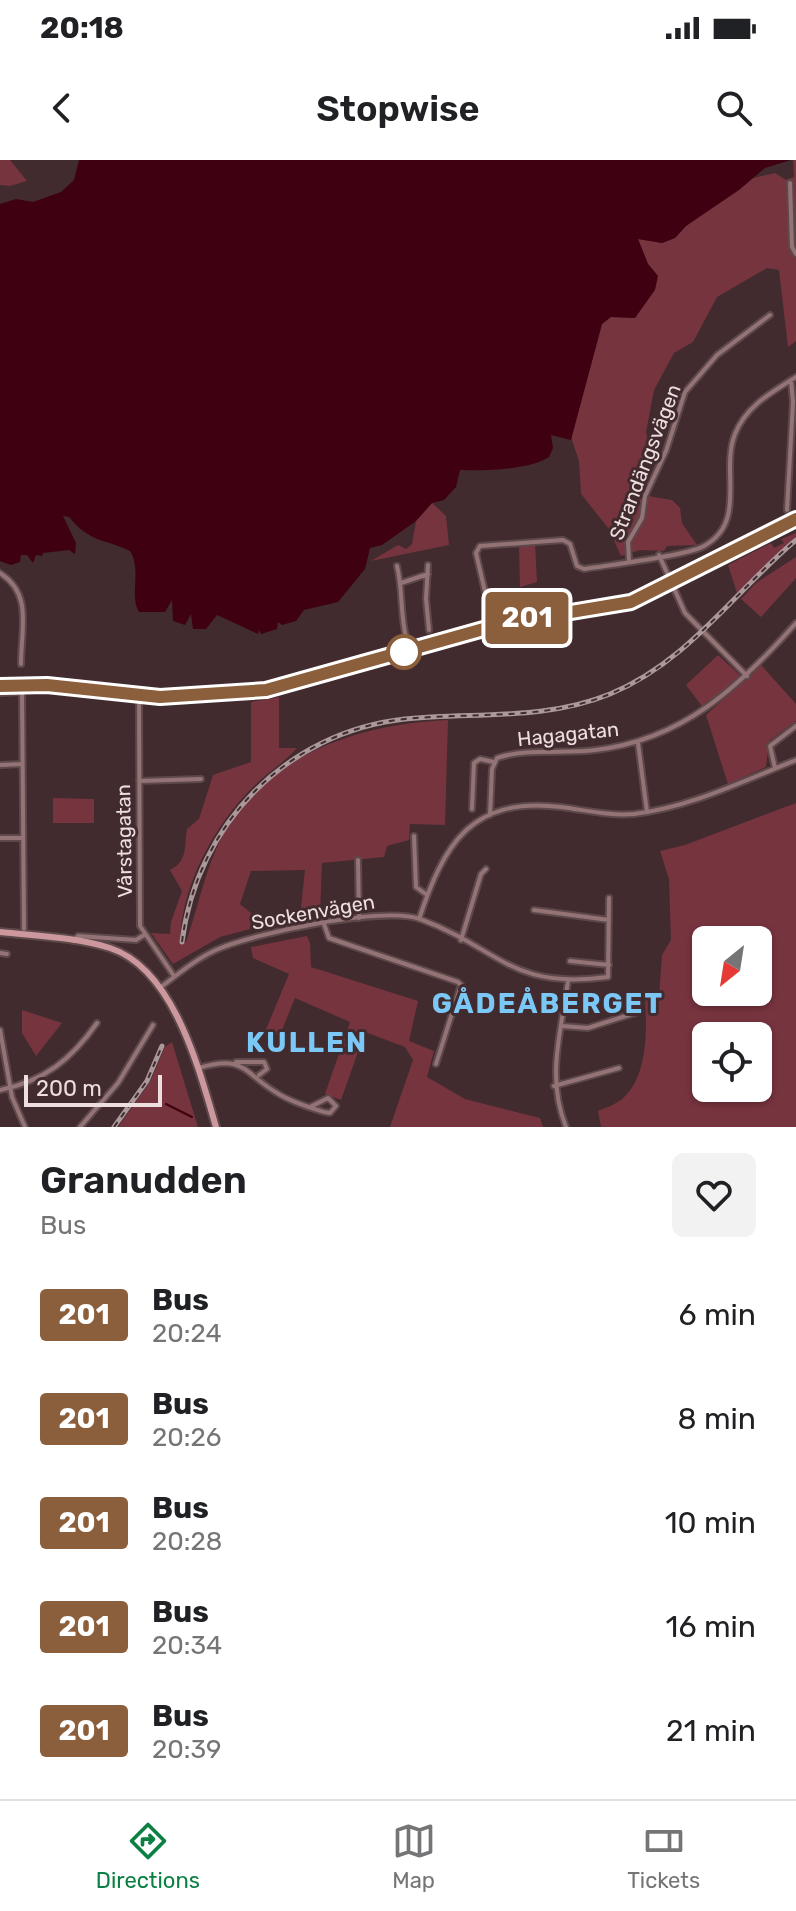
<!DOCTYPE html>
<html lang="en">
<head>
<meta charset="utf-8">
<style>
  :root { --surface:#fff; --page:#f2f2f2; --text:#202124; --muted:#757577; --line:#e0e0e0; --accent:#0b8043 }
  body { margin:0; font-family:Rubik,sans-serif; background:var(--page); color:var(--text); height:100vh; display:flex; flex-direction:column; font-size:30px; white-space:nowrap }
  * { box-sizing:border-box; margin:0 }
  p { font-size:26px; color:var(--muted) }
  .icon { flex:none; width:44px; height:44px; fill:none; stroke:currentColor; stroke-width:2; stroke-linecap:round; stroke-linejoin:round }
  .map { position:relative; height:967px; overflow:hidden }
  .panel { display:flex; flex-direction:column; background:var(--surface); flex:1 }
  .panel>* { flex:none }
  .badge { padding:0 16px; border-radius:6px; font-size:28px; line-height:52px }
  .needle { width:52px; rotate:210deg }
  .buttons { position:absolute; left:692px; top:766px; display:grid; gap:16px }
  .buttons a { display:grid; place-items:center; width:80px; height:80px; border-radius:12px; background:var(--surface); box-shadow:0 2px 6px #0004; font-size:40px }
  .scale { position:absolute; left:24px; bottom:20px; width:138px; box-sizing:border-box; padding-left:8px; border:4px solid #eddedf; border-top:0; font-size:22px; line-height:28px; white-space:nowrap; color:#eddedf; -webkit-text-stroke:6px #412b2e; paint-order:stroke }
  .map>.badge { position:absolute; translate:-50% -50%; box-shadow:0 0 0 4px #fff }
  .round { display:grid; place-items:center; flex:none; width:84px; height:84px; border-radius:12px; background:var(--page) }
  .head { display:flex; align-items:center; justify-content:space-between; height:136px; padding:0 40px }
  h1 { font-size:38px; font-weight:600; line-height:60px }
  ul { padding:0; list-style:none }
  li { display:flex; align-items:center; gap:24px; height:104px; padding:0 40px }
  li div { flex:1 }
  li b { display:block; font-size:30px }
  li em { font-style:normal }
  li .badge { min-width:88px; font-weight:700; text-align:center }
  .status { display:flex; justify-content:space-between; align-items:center; height:56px; padding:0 40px; background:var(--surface); direction:ltr }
  .status svg { height:22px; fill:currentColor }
  header { display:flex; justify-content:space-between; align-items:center; height:104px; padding:0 40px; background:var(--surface); font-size:36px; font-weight:600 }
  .menu { display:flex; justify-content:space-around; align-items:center; height:112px; border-top:2px solid var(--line); background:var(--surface); font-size:22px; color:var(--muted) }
  .menu a { display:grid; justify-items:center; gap:4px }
  .menu .active { color:var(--accent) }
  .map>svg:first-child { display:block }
</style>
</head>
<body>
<div class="status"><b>20:18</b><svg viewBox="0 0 49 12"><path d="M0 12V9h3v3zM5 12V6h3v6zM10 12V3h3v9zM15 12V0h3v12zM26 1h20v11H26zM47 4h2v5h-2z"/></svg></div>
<header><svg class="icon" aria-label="back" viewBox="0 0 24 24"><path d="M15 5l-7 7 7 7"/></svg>Stopwise<svg class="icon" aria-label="search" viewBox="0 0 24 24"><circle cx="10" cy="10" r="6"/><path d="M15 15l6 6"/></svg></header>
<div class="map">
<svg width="796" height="967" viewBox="0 0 796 967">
  <rect width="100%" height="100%" fill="#412b2e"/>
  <path fill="#76343f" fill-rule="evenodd" d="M0,0H10L27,21L10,26L0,25Z
    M793,0H796V181L788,187L779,110L767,108L717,137L693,182L674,193L654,230L646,272L653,304L640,311L646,326L642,335L672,340L680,348L682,363L697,385L667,386L664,391L640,390L621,396L609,369L581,334L579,301L571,277L602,164L611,157L635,158L658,116L648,104L638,79L662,83L675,78L686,66L749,19L775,13L786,20L794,17Z
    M432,343L446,356L449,385L371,401L398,385L406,389L412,384L416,361Z
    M796,373V376L737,433L728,405L771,383L774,388L784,383L781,379Z
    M535,383L537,422L520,427L519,385Z
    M796,397V418L761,457L741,439L756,423Z
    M718,495L741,516V520L704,549L686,525Z
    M761,505L796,544V561L769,581L766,607L728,624L706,555Z
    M279,537V588H297C285,602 268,612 255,625C214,665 182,724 180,781L186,782C199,745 206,705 225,671C271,592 362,564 448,560L445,665L410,664L409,680L387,686L384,697L322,703L320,755L300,757L305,710L251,711L240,744L252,754L250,769L220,777L173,804L151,773L170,774L171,762L182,731L170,710C188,701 184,687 187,669L199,659L213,615L251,602V542Z
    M53,638L94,639V663H53Z
    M796,643V967H601L598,951C606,948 616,944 622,939C648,917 647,870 645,839L659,837L662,795L671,780L669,719L660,691L685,685ZM706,780H758V832H706ZM706,876H758V928H706Z
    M307,776L310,783L311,807L418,841L409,881L434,891L427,917L465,939L540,958L543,967H390L413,900L405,887L365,872L341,940L325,934L350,862L295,838L280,875L265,872L289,814L253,798L251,787Z
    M22,850L62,863L36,896L22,873Z
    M172,882L198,967H118L150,922L165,887Z"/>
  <path fill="#3f0012" d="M79,0H791L765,8L739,30L686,66L675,78L662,83L638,79L648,104L658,116L655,130L635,158L611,157L602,164L571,280L551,275L553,288L549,297C529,310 484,311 460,310L456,327L444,340L432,343L416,361L382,385L370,388L365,409L338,442L304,450L296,461L282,465L278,462L277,469L261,474L259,470L258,474L217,455L206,469H193L191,454L185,465L173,461L172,440L165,452H139C129,436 142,409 130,391C102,378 91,383 69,357L63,356L76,383L75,394L69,390L43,393L42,396L36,395L33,403L27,395H21L20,402L11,405L0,401V44L16,39L33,42L61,32L74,20Z"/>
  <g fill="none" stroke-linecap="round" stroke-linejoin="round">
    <path stroke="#3f0012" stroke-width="2" d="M166,944L192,957"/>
    <defs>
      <path id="minor" d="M790,23L792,87L796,94
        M787,350L793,242L791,220
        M659,395L685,453L747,516
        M629,400L628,382L642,358L645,336L666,291L685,232L717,195L770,155
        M428,405L426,439L429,470
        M397,406C403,430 400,453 406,477
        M0,413C33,434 21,468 21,504
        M401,423L428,414
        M490,453L476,393L480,386L563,380L570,384L577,406L584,409C608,405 687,396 704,386C748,362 720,311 735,274C746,246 772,232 796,217
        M0,533L22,532L24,769
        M139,536L140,766L174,816
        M638,583L647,652
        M0,605L22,604
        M775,608L770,586L796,566
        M139,621L201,619
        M472,649L474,603L480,599L494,602
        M490,655L492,609L497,598C526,588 564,594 595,590C683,580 739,527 796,463
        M414,676L416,727L427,735
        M0,678H23
        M358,700L359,758
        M534,750L609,760
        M419,759C444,684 471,636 561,647C585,650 609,656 634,654C691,647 743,621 796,600
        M324,764L329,778L458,822L461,825L436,904
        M461,780L481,714L486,709
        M74,781L78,776L136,780L144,775
        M0,793L7,794
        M570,801L609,805
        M161,827C178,814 196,799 216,790C254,773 383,746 420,759C501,789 510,830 608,817L609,738
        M562,866L588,868L635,853
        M0,870L12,937L25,967
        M236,902H264L267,909L259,915
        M199,908C245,894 243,913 277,933C291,942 308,947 324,952L330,953L336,946L328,938L310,947
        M554,926L619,908
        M0,930C44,921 71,900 97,863
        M80,967L118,923L153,865
        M566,967C546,917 561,873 568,821"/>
      <path id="secondary" d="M0,772C36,776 75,777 110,788C174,809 199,909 216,967"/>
      <path id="trunk" d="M0,526L47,525L160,537L266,530L505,463L631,442L796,359"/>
    </defs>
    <use href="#minor" stroke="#5d484a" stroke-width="8"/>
    <use href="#secondary" stroke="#5d484a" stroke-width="10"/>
    <use href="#trunk" stroke="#5d484a" stroke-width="11"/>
    <use href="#minor" stroke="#947376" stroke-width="4"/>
    <use href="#secondary" stroke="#cc979d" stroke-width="6"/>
    <use href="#trunk" stroke="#fac7cc" stroke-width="7"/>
    <defs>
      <path id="rail" d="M182,782C197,664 287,572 405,559C474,552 544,561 610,534C688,502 733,433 796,380
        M114,967L147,921L162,886"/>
    </defs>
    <use href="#rail" stroke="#aa989a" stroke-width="5"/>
    <use href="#rail" stroke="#412b2e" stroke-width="2" stroke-dasharray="6" stroke-linecap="butt"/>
  </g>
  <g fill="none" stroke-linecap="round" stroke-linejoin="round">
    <defs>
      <path id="line" d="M0,526L47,525L160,537L266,530L505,463L631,442L796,359"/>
    </defs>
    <use href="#line" stroke="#fff" stroke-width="18"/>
    <use href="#line" stroke="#8b5e3c" stroke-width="12"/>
  </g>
  <circle fill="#fff" stroke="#8b5e3c" stroke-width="4" cx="404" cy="492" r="16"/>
  <g text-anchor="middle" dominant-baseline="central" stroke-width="6" stroke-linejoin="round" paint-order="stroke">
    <g font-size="20" fill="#eddedf" stroke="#412b2e">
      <text transform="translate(645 302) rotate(-69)">Strandängsvägen</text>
      <text transform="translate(568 574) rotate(-6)">Hagagatan</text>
      <text transform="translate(124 681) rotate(-91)">Vårstagatan</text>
      <text transform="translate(313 752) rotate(-10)">Sockenvägen</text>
    </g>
    <g font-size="28" font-weight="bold" letter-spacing="2" fill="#7bc8f6" stroke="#412b2e">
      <text x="548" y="843">GÅDEÅBERGET</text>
      <text x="307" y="882">KULLEN</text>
    </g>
  </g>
</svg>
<div class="buttons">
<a><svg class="needle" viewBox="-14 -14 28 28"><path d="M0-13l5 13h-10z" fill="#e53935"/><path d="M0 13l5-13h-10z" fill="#757577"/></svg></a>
<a><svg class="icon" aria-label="locate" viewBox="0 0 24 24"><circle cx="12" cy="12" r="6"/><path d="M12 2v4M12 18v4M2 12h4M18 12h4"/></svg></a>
</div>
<div class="scale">200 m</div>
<b class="badge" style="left:527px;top:458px;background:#8b5e3c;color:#fff">201</b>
</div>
<section class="panel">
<div class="head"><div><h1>Granudden</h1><p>Bus</p></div><a class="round"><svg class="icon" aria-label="heart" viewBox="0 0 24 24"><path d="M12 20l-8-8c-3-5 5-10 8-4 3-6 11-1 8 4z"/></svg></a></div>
<ul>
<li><span class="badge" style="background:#8b5e3c;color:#fff">201</span><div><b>Bus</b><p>20:24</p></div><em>6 min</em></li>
<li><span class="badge" style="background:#8b5e3c;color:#fff">201</span><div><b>Bus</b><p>20:26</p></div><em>8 min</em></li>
<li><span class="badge" style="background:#8b5e3c;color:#fff">201</span><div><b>Bus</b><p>20:28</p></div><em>10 min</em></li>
<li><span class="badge" style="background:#8b5e3c;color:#fff">201</span><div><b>Bus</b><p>20:34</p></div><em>16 min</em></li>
<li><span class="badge" style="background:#8b5e3c;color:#fff">201</span><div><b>Bus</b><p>20:39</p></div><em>21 min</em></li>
</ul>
</section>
<nav class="menu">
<a class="active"><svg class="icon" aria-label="directions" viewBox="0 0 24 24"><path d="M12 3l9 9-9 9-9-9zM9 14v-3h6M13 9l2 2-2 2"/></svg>Directions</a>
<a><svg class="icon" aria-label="map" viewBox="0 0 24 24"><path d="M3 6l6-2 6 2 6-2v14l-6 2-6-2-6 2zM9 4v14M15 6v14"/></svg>Map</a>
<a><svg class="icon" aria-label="tickets" viewBox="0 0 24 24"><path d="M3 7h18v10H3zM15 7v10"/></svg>Tickets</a>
</nav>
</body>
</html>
